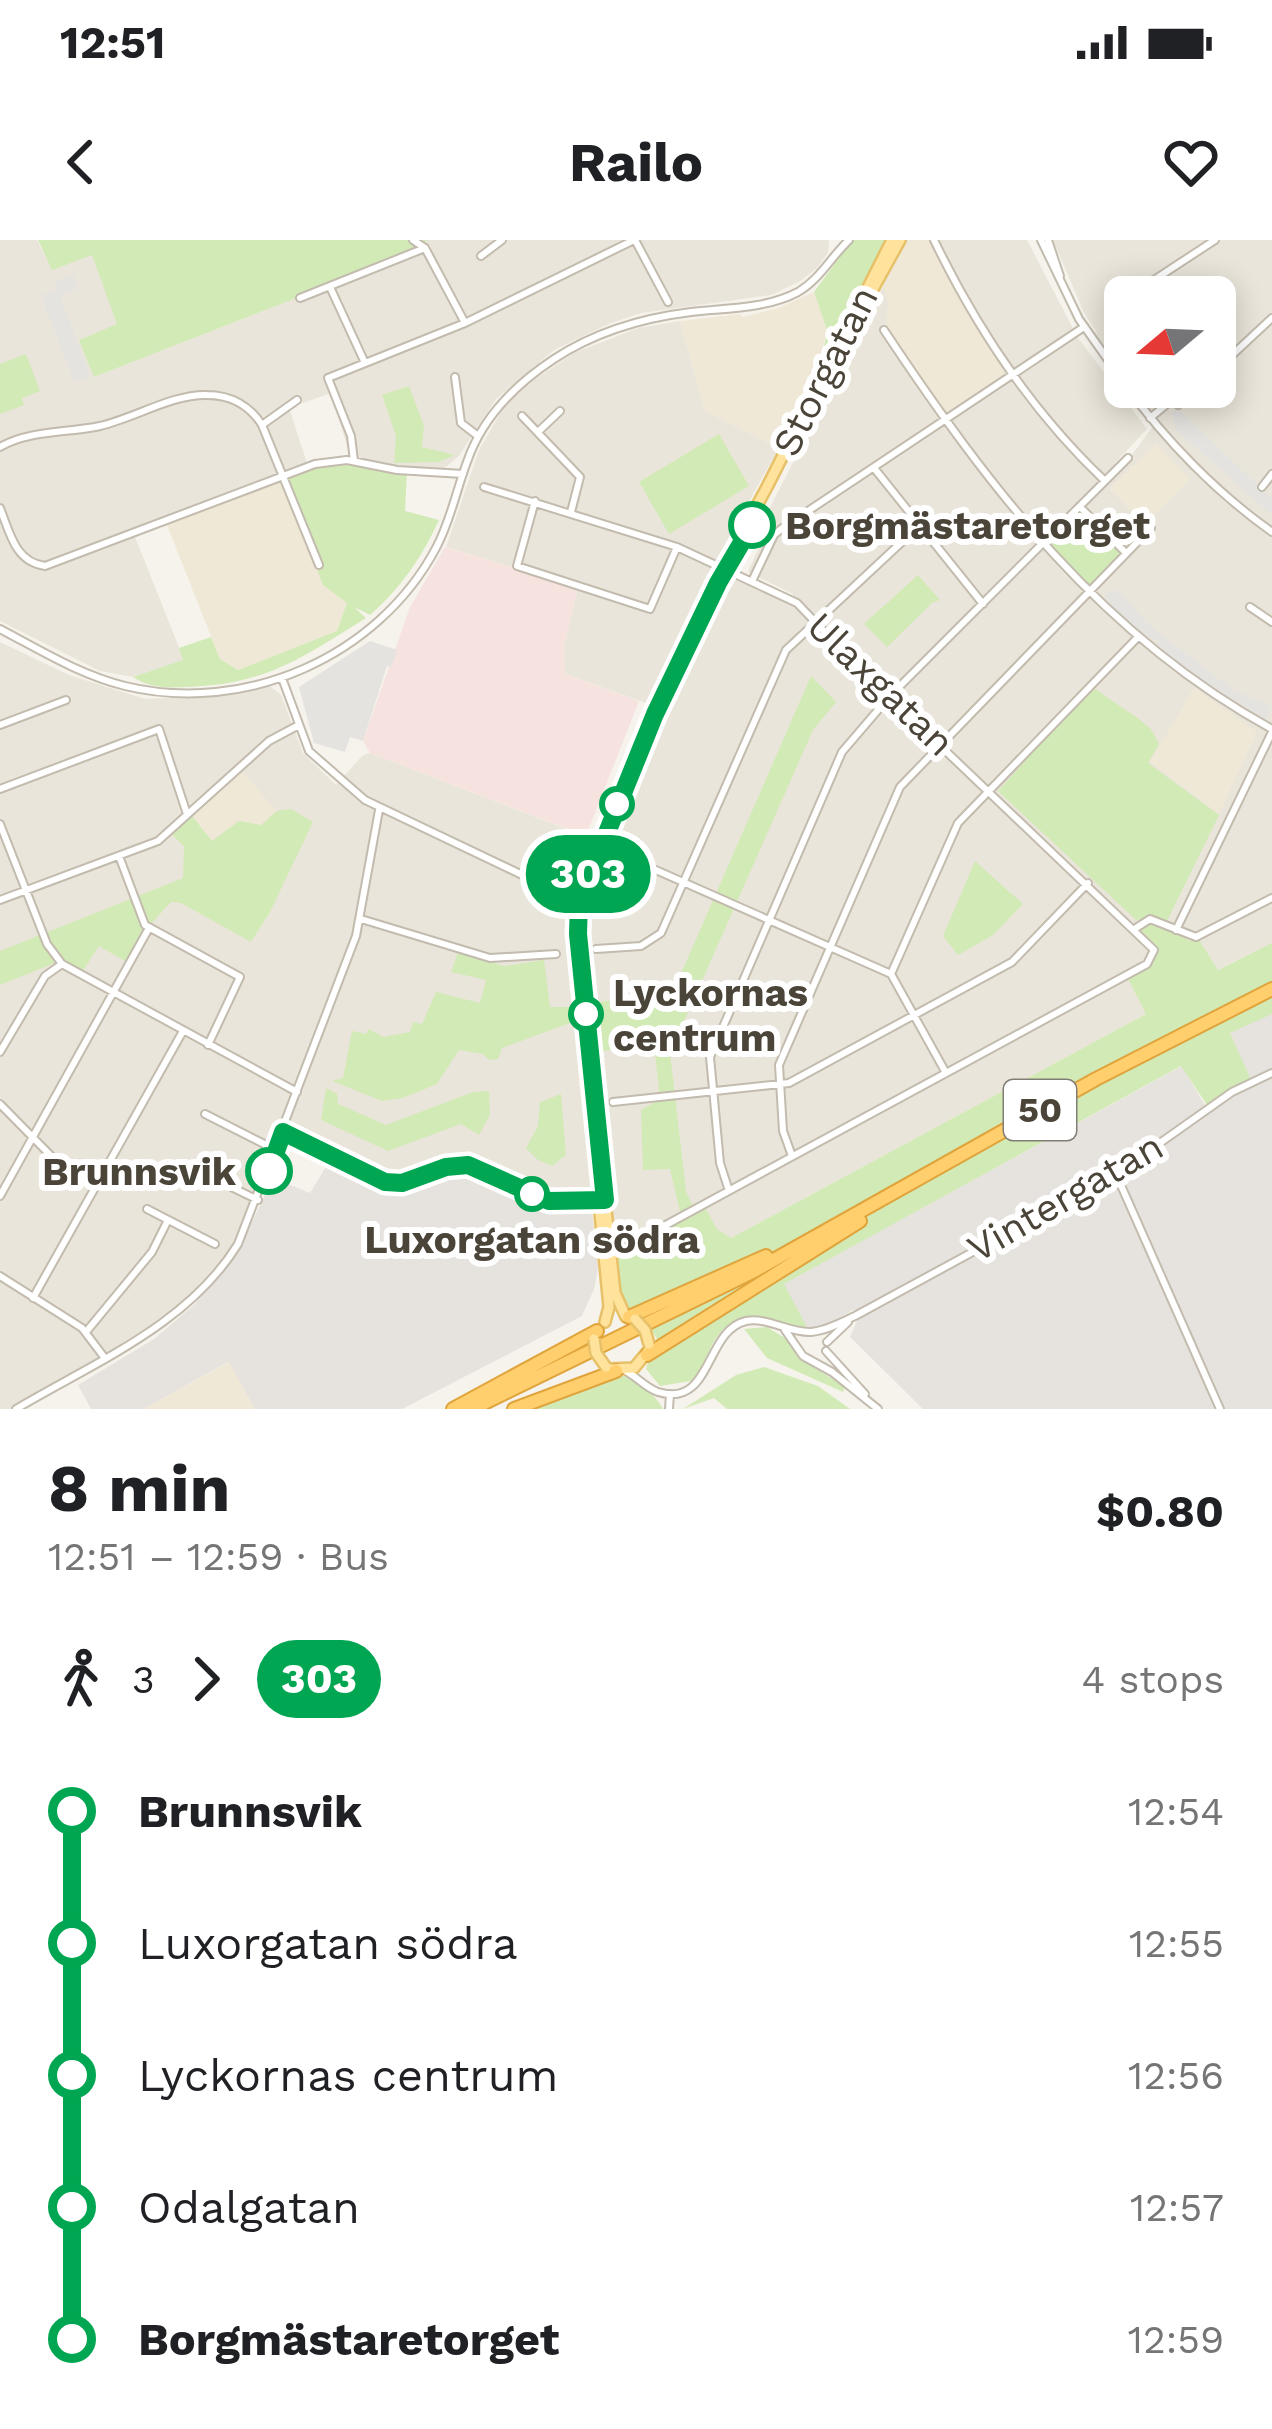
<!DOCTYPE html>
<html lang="en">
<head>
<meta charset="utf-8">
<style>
  :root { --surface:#fff; --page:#f2f2f2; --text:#202124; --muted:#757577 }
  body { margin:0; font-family:"Work Sans",sans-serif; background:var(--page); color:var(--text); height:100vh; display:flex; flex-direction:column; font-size:45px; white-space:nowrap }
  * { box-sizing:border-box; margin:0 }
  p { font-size:39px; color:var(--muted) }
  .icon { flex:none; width:66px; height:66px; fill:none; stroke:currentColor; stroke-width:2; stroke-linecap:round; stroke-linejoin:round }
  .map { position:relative; height:1169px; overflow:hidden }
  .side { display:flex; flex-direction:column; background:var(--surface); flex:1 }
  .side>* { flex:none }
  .badge { padding:0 24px; border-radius:39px; font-size:42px; line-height:78px }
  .needle { width:78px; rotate:251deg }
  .controls { position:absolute; left:1104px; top:36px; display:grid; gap:24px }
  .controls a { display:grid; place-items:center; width:132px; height:132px; border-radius:18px; background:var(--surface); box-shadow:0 6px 30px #0003; font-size:60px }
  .map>.badge { position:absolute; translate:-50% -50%; box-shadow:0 0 0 6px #fff }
  .legs { display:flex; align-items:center; gap:18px; height:132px; padding:0 48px; font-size:39px }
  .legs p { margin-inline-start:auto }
  .overview { display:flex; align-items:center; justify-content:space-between; height:204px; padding:0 48px }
  h1 { font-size:66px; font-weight:700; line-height:90px }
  ul { padding:0 48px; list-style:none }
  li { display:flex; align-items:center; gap:42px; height:132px; font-size:45px }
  li i { display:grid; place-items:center; width:18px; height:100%; margin:0 15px; background:currentColor }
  li i::after { content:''; width:30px; height:30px; margin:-15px; border:9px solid; border-radius:50%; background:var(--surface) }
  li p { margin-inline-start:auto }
  li:first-child i { background:linear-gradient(#0000 50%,currentColor 0) }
  li:last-child i { background:linear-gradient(currentColor 50%,#0000 0) }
  .status { display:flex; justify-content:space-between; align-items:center; height:84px; padding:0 60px; background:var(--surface); direction:ltr }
  .status svg { height:33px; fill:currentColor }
  header { display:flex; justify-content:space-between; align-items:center; height:156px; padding:0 48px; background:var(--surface); font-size:54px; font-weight:700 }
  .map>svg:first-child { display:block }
</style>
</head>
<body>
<div class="status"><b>12:51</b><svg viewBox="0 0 49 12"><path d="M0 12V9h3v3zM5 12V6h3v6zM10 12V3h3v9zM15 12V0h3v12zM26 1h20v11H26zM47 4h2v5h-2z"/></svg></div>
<header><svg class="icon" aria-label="back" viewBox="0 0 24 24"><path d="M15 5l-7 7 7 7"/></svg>Railo<svg class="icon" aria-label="heart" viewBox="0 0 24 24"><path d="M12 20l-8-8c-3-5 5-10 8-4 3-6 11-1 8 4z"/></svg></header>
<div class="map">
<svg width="1272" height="1169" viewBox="0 0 1272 1169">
  <rect width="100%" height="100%" fill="#f6f3ec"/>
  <path fill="#eae5da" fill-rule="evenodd" d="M0,0H37L52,29L92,14L118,84L94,137L404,16L428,0H829L828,13L817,28L799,42L771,55L641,73L611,83L554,110L496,159L459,216L440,232L407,231L351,219L331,153L289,168L307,223L133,292L184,420L133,437L100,431L0,381Z
    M907,0H1027L1078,98L1147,189L1115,223L1107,237L1123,227L1154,185L1105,121L1096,91L1084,73L1053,0H1272V703L1217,730L1191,701L1175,691L1155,711L1146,774L731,998L652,1016L612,1002L586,696L587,663L660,481L730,338L795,364L793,354L748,332L767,289L761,285ZM1125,57H1215V147H1125Z
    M680,81L705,171L779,208L709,333L646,463L565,434L564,407L578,347L446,307L479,210L505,165L531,142L574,113L638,88Z
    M0,402L69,435L145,459L219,455L270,446L281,455L303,513L336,545L362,516L370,513L590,598L569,652V674L596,947L571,964L550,962L483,930L457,925L393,944L283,892L245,991L192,1062L15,1169H0Z"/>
  <path fill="#e6e2dd" d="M1272,773V1169H923L850,1097L861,1072L853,1070L831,1083L808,1089L783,1044L1182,826L1207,869L1230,793Z
    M327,925L353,939L360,937L391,948L455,930L469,931L532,966L540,963L565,971L592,972L598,1028L594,1049L582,1076L402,1169H255L228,1122L144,1169H91L78,1145L154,1099L195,1064L236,1016L273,938L310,953Z"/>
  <path fill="#efe8d6" d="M907,0H933L1005,134L944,174L885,88L889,63L883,49Z
    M814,52L827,90L820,118L779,208L705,171L680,81L740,74L743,77L778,68Z
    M1156,204L1190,239L1145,284L1109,249Z
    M280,235L347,363L337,391L238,430L220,419L165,280Z
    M1194,448L1257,492L1219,574L1150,522Z
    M239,528L277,571L261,585L238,581L212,601L187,570Z
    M229,1122L255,1169H144Z"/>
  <path fill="#f6e3e0" d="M445,307L578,347L564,407L565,434L639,461L586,596L370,513L363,501L410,367Z"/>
  <path fill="#d2eab5" d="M38,0H428L404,16L94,137L79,100L117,84L92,15L52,30Z
    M852,0H885L832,111L824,106L827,90L814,52Z
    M26,114L40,151L22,158L24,165L0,174V124Z
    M409,146L424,186L422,207L455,215L438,222L394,223L396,196L382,155Z
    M719,194L749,246L669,294L639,242Z
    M355,220L407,231L405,271L439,280C422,317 401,348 370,375L354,367L366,378C302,418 265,445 186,447C168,448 149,448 133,437L183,420L179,408L211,397L220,419L238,430L337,391L347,363L323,345L280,235L307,223Z
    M1081,272L1122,312L1088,347L1047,307Z
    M918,335L940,360L933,362L887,407L864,384Z
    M811,436L836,462L813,490L670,813L686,951L694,969L703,964L717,989L731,998L1146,774L1127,737L1154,718L1155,710L1133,688C1155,677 1170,689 1190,701L1198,698L1218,730L1272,703V774L1230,793L1252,842L1209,868L1181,826L784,1044L808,1089C770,1082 733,1062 711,1107C705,1120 702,1131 691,1141L660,1146L646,1129L649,1119L662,1108L641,1071L624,1068L612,1002L630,1007L681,976L670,929L643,930L641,870L660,859L654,804L597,812L592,763L673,752Z
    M1092,447L1139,479L1151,489L1159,504L1148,523L1219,575L1167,681L1157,677L1136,680L998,551Z
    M291,569L313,582L270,672L251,702L181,663L171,662L146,689L127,722L99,706L78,738L55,723L0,745V711L183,638L184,606L167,590L187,570L212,601L239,581L261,585L277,571Z
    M975,621L1023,664L993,695L958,715L943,696Z
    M458,712L504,726L544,720L550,767H572L573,782L502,808L498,819L489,820L483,814L459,810L437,844L403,858L382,861L332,841L343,838L352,791L366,794L369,789L383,797L410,792L413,782L422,784L436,752L480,763L486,740L451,732Z
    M326,848L337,854L338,864L386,885L473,852L489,851L490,875L479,895L461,884L388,911L321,880Z
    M561,854L566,915L552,926L538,920L526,908L538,886L540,862Z
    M767,1087L788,1100L801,1119L845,1147L843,1152L767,1118L744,1089Z
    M764,1127L818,1146L850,1169H727L714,1158L683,1169L736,1135Z
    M615,1134C631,1135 656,1154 663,1169H534L542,1161Z"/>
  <path fill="#e5e3e0" d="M73,35L78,48L60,56L90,136L74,142L41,55L58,49L55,42Z
    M1177,168L1272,259V275L1176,190L1172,174Z
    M1109,351H1118L1150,386L1232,449L1272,467L1265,481L1230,461L1157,406L1160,401L1145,396L1148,392L1143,395L1104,358Z
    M370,401L397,410L392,427L387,426L363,501L350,497L345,512L314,503L299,447Z"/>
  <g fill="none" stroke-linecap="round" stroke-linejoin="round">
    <defs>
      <path id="minor" d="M413,0L425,8L465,83
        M635,0L668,62
        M934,0C977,89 1033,173 1105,241
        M1041,0L1079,79L1125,144
        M1048,0L1060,36
        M481,16L502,0
        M330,47L365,123
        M1128,57L1215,0
        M300,58L425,8
        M1109,70L1125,59
        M884,90C989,248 1102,396 1272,489
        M1215,131L1272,78
        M455,137L461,183L478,196
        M1127,147C1166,201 1217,253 1272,292
        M522,176L580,237L571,272
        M1150,178L1172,160L1178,165L1197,147
        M262,185L297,160
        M538,192L560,171
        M0,207C29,190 68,193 100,186C135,178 172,154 207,155C231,155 250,166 262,185L319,325
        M354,221L351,196L328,138L465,83L634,0
        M874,228L983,364
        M484,247L677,307L797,363L863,432L1154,710L1147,724L629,1005
        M1262,247L1272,234
        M535,261L517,326L650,369L677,307
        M1080,267L1126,313
        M0,268C10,293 15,322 45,326L315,224L347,220L397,230L463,234
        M753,339L774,295L781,289L1084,87
        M1250,367L1272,382
        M0,389C40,410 80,435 125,446C245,475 378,417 436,308C451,280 456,251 467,222C482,178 516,144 554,119C595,92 642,78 691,72C726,68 766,69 798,52C820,39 831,17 849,0
        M282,438L309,511L365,560L579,662
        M0,485L66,460
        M0,549L159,489L187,574
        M0,584L47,704L62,724L297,852
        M597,604L891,734L946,833
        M119,616L145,685L240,737L208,805
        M0,660L158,601L269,501L297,486
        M361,679L490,718L556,714
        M1136,688L1150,679L1196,697L1272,658
        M1176,690L1272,492
        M596,709L641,706L661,693L786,410L919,286
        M891,734L958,583L1138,397
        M0,812L45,736L62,724
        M613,862L789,843L1012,722L1088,643
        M0,864L60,925L97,944
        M205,874L276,910
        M283,892L385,942L402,943L445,927L468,925L549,961H598
        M792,916L783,891L779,825L900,547L1151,288
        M184,924L258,960
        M1116,934L1220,1169
        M729,951L720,923L710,817L842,512L890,456L1128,218
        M0,956L149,688
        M147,969L215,1004
        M0,1036L82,1088L104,1117
        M33,1058L183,791
        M785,1090L803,1116L832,1132L878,1169
        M86,1092L152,1012L168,980
        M827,1102L848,1082
        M826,1111L865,1154
        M626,1131C637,1137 646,1148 658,1152C712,1169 705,1090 746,1081C768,1077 789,1093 811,1092C826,1091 842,1082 855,1076L1116,934L1232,852L1272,833
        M16,1169C95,1122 188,1085 238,1004L356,696L379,570
        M669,1169L670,1154"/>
      <path id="major" d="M851,89L900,0
        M603,942L615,1053L626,1077
        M605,1082L609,1067L573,691L574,661L646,481L691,388L768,245L892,0
        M610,1129L634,1128L649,1110"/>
      <path id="highway" d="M629,1077L766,1016
        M647,1115L860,981
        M453,1169L597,1091
        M472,1169L754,1031L1096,839L1272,749
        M514,1169L616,1131"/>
    </defs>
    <use href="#minor" stroke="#c2bbae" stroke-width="10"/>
    <use href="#major" stroke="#e6c16a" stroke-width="14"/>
    <use href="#highway" stroke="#e0a43c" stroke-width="16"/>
    <use href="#minor" stroke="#fff" stroke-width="6"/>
    <use href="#major" stroke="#ffe39c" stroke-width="9"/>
    <use href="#highway" stroke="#ffcf6e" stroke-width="12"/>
    <defs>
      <path id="major-bridge" d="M635,1079L645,1090L649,1104
        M594,1099L596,1113L606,1127"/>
    </defs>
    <use href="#major-bridge" stroke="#e6c16a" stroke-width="14" stroke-linecap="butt"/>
    <use href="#major-bridge" stroke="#ffe39c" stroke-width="9"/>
  </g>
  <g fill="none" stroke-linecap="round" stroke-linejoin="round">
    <defs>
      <path id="line-1" d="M269,931L283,892L385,942L402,943L446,927L468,925L549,961L605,960L578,694L579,662L655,474L718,343L752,285"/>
    </defs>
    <use href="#line-1" stroke="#fff" stroke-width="27"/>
    <use href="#line-1" stroke="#00a651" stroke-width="18"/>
  </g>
  <g fill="#fff" stroke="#00a651" stroke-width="6">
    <circle cx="752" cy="285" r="21"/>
    <circle cx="617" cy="564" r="15"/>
    <circle cx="586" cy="774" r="15"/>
    <circle cx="269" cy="931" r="21"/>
    <circle cx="532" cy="954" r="15"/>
  </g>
  <g text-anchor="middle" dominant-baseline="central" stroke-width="12" stroke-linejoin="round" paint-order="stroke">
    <rect fill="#fff" stroke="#817c74" stroke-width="3" x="1004" y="840" width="72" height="60" rx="9"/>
    <g font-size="36" font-weight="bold" fill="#4b4439">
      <text x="1040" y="870">50</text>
    </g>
    <g font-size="39" fill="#4b4439" stroke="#fff">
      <text transform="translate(825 131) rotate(-63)">Storgatan</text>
      <text transform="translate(881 444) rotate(44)">Ulaxgatan</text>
      <text transform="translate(1065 957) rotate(-30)">Vintergatan</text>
    </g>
    <g font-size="39" font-weight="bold" fill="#4b4439" stroke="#fff" text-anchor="start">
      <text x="785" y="285">Borgmästaretorget</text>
      <text x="613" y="752">Lyckornas<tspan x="613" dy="45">centrum</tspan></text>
      <text x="236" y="931" text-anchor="end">Brunnsvik</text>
      <text x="532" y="999" text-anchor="middle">Luxorgatan södra</text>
    </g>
  </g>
</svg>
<div class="controls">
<a><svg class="needle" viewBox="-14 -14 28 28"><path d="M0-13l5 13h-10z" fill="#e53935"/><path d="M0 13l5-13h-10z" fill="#757577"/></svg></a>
</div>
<b class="badge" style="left:588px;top:634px;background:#00a651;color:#fff">303</b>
</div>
<section class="side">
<div class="overview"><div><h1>8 min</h1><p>12:51 – 12:59 · Bus</p></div><b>$0.80</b></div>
<div class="legs"><svg class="icon" aria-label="walk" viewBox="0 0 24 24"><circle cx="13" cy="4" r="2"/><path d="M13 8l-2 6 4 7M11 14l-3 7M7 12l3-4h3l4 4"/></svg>3<svg class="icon" aria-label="forward" viewBox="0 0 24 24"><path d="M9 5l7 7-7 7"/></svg><b class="badge" style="background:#00a651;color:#fff">303</b><p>4 stops</p></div>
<ul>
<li><i style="color:#00a651"></i><b>Brunnsvik</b><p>12:54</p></li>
<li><i style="color:#00a651"></i><span>Luxorgatan södra</span><p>12:55</p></li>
<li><i style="color:#00a651"></i><span>Lyckornas centrum</span><p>12:56</p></li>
<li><i style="color:#00a651"></i><span>Odalgatan</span><p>12:57</p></li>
<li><i style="color:#00a651"></i><b>Borgmästaretorget</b><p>12:59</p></li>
</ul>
</section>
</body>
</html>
